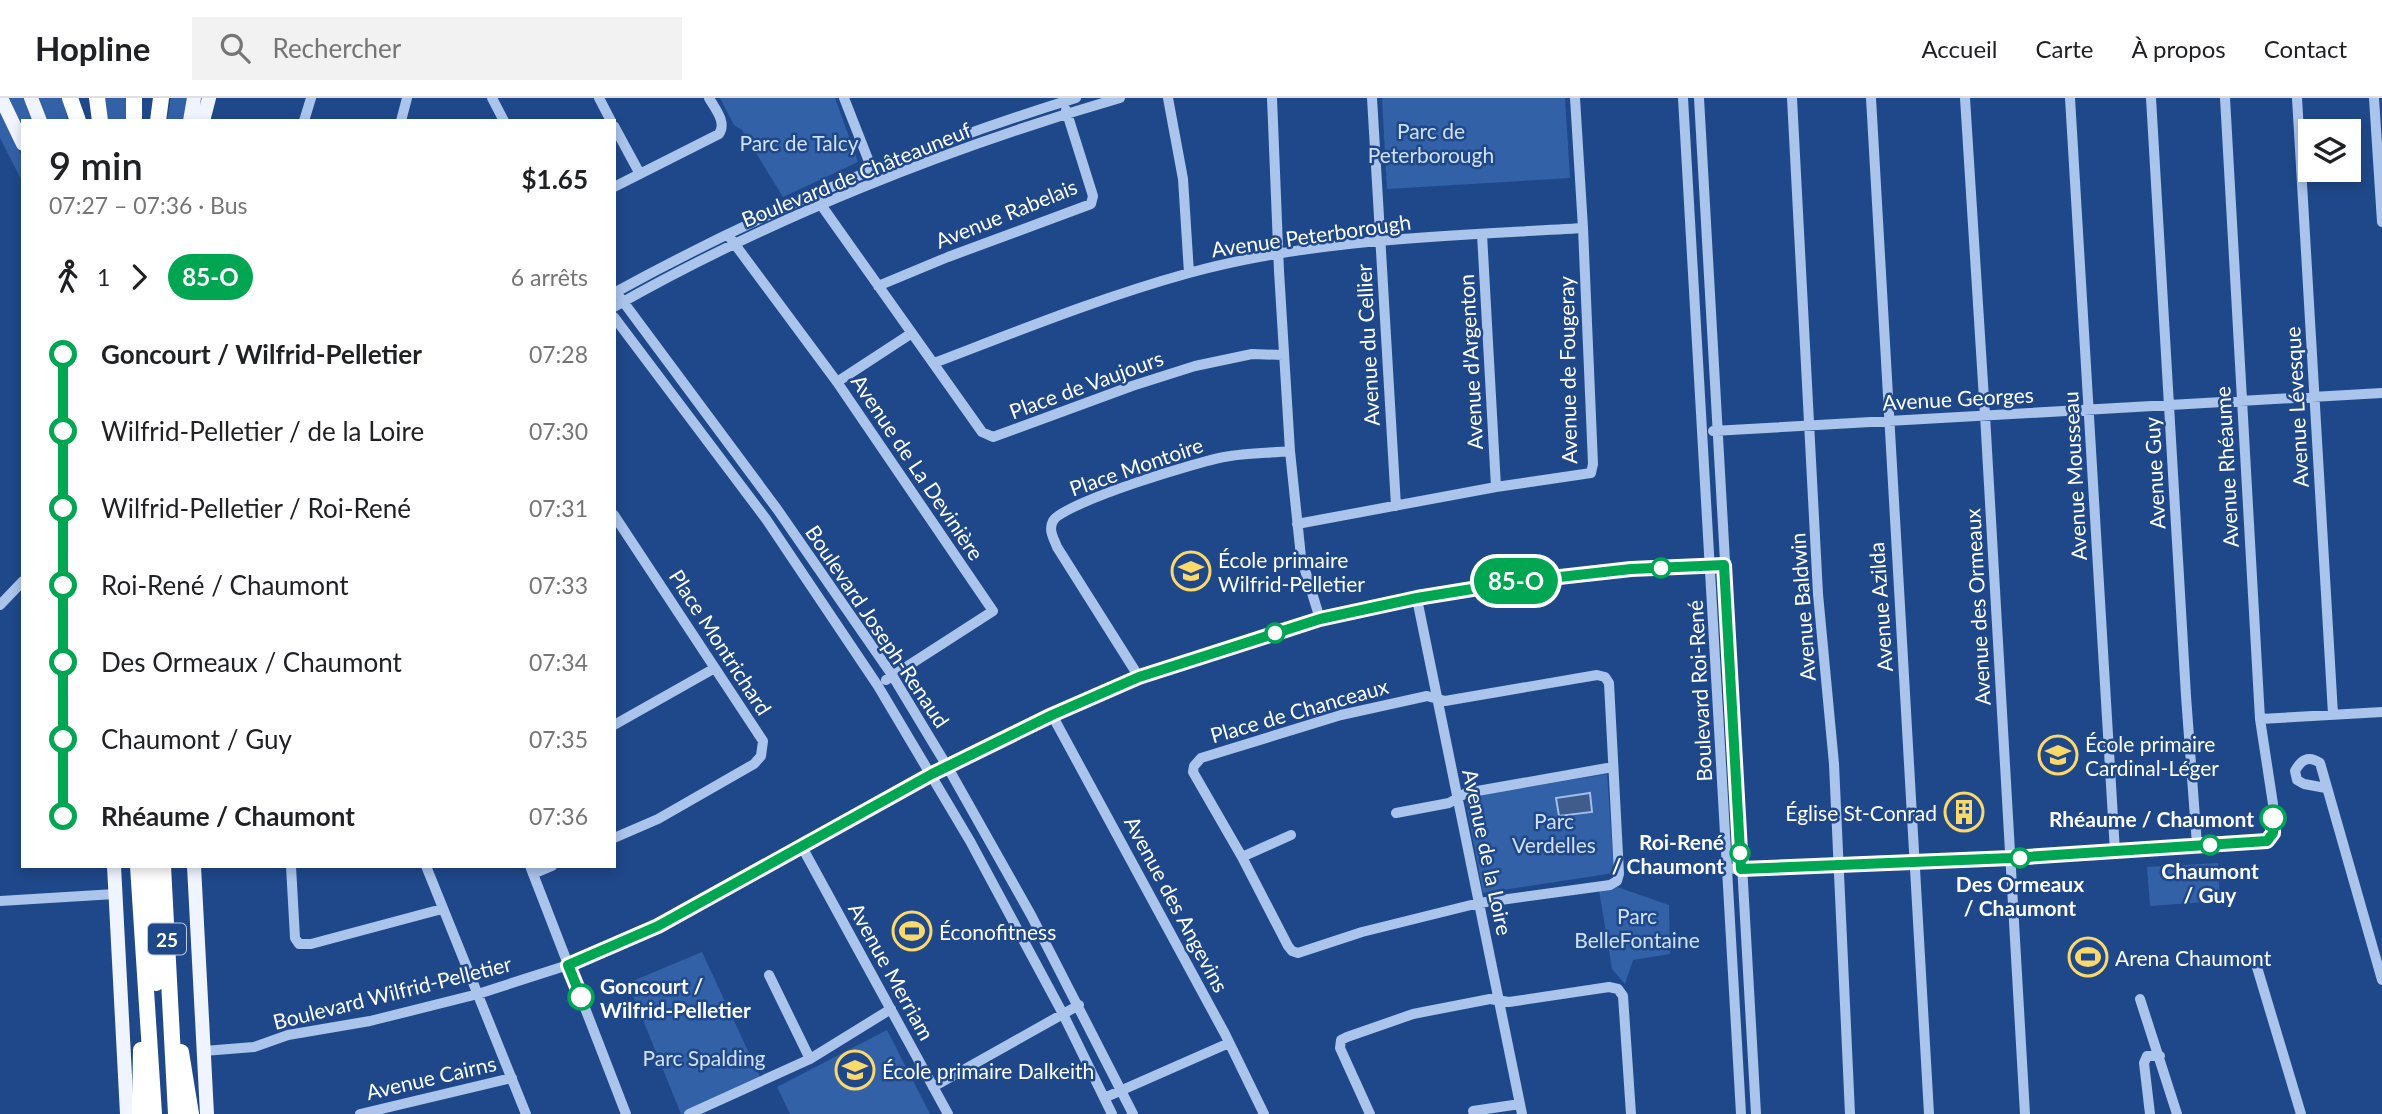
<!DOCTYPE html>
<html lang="fr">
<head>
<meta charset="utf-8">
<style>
  :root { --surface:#fff; --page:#f2f2f2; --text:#202124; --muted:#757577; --line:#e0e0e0 }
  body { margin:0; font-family:Lato,sans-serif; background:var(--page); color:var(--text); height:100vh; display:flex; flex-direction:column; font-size:26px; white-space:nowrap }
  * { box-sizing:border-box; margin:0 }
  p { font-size:23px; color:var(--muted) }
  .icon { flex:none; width:38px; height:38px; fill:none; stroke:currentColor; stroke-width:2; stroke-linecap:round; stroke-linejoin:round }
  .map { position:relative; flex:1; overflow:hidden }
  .drawer { position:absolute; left:21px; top:21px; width:595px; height:749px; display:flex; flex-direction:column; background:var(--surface); border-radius:0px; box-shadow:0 4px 10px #0003 }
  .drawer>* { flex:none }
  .badge { padding:0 14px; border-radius:23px; font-size:24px; line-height:46px }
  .controls { position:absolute; left:2298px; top:21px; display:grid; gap:14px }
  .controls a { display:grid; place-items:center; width:63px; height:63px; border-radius:0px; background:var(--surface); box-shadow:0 4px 10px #0003; font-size:35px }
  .map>.badge { position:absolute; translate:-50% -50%; box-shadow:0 0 0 4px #fff }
  .legs { display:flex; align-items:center; gap:10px; height:77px; padding:0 28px; font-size:23px }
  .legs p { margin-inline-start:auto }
  .overview { display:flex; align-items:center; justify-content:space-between; height:119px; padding:0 28px }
  h1 { font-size:38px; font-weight:600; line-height:52px }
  ul { padding:0 28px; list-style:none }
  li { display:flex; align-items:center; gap:24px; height:77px; font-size:26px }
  li i { display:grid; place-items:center; width:10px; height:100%; margin:0 9px; background:currentColor }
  li i::after { content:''; width:18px; height:18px; margin:-9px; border:5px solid; border-radius:50%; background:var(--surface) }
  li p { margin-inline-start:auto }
  li:first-child i { background:linear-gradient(#0000 50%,currentColor 0) }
  li:last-child i { background:linear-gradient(currentColor 50%,#0000 0) }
  header { display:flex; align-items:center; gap:42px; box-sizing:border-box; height:98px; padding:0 35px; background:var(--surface); border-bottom:2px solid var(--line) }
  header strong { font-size:33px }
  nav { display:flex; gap:38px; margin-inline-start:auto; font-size:24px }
  .search { width:490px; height:63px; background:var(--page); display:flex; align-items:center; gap:18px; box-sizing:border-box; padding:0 24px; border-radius:0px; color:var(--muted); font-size:26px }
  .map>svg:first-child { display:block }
</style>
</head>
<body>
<header>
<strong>Hopline</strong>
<div class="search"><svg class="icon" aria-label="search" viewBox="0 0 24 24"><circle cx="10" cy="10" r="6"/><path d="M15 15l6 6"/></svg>Rechercher</div>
<nav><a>Accueil</a><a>Carte</a><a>À propos</a><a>Contact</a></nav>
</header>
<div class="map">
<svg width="2382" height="1016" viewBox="0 0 2382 1016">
  <rect width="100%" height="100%" fill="#1f488a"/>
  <path fill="#3261a8" d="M7,0H25L35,23H23V32Z
    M36,0H62L68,23H46Z
    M104,0H128L127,23H106Z
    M171,0H190L186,23H167Z
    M720,0H835L858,64L783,99L742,32L734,27Z
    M1382,0H1565L1570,80L1387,91Z
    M0,11L23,61V85L0,40Z
    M1607,676L1614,775L1483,795L1465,699Z
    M2218,765L2220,803L2150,808L2147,769Z
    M1617,789L1669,807L1670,856L1633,862L1625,886L1612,871L1599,792Z
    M702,854L762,983L689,1016H681L628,885Z
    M887,932L930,1016H790L777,989Z"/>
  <path fill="#3f5c8d" stroke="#9ebeed" stroke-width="2" d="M1590,695L1592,714L1559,718L1556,700Z"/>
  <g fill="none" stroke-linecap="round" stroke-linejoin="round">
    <path stroke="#aac4eb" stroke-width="10" d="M492,0L504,23
      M599,0L611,23
      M844,0L875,79
      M1168,0L1183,81L1189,175
      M1272,0L1279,173L1290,353L1301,459L1320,521
      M1372,0L1396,408
      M1683,0L1741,1016
      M1699,0L1756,1016
      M1792,0L1818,496L1834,666L1850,1016
      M1871,0L1929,1016
      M1965,0L1985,317L2025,1016
      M2070,0L2115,754
      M2151,0L2186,598L2197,747
      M2297,0L2333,616
      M2374,0L2382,124
      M304,23L311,0
      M401,23L407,0
      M614,28L640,76
      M614,89L719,36C727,24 715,11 709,0
      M814,97L982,334L993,339L1132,288L1195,268L1252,256L1283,257
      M1482,136L1496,389
      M728,137L837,284L993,513L886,582
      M878,188L948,159L1091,106L1093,98L1066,12
      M616,194L777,411L892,577L947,668L1031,817L1133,1016
      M614,195C761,114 916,49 1076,0
      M614,209C768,121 950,49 1120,0
      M614,219L766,421L878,588L970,743L1063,916L1112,1016
      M934,265C1018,233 1102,199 1189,175C1316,140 1452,138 1583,130
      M837,284L912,235
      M1713,333L2382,295
      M614,417L763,643L761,658L754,666L658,721L614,740
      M1297,426L1496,389L1591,375L1593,366L1583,130L1575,0
      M1417,501L1522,1016
      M0,507L23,483
      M1597,577L1605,579L1609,585L1619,776L1617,783L1610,787L1479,805L1362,834L1298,855L1292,853L1288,848L1242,759L1193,674L1194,668L1201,660L1341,617L1427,598L1445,603Z
      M1139,579L1057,449C1054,441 1048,432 1053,423C1062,405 1205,361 1230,358C1249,355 1270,355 1290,353
      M1052,617L1225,936L1264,1016
      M2260,621L2382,614
      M614,627L715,570
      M2326,690L2304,686L2297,682L2295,673C2301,662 2308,657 2320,665L2382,882
      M1396,715L1449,705L1466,695L1613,669
      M802,749L948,1016
      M1242,759L1291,737
      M291,768L295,840L299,846H311L442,811
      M426,768L526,1016
      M530,768L626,1016
      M1728,771L2011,760L2267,743L2273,735V706L2260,621L2225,0
      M533,776L552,768
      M0,803L115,796
      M2256,866L2301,1016
      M769,877L810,961
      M2140,901L2177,1016
      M204,953L254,949L288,937L370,923L478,896L568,867L658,828L932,676L1052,617L1139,579L1308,524L1417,501L1515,484L1631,471L1724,467
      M933,989L1079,907
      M1104,1000L1229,945
      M1473,1013L1520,1006
      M360,1016L512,980
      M689,1016L810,961L891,911
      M1370,1016L1340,950L1341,942L1347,939L1413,916L1490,901L1509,904L1609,889L1618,891L1623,898L1631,1016
      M2150,1016L2144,965L2147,958H2160"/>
    <path stroke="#eff4fe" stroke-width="14" d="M1,0L23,46
      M31,0L40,23
      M190,23L194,0
      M203,23L209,0
      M114,768L127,1016
      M194,768L207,1016"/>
    <path stroke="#fff" stroke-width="16" d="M70,0L78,23
      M97,0L100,23
      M134,23V0
      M158,23L161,0
      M138,768L154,1016
      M149,768L156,885
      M163,768L176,1016
      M181,954L191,1016
      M140,1016L141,952"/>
  </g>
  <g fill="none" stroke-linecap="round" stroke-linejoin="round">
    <defs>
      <path id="line-1" d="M581,899L568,867L658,828L932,676L1052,617L1139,579L1320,521L1417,500L1515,484L1631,471L1724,467L1741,771L2011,760L2267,743L2273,735V720"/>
    </defs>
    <use href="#line-1" stroke="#fff" stroke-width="16"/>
    <use href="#line-1" stroke="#00a651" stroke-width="10"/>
  </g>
  <defs>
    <symbol id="school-ring" viewBox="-11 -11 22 22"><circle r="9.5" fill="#1f488a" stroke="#fad86a" stroke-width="1.5"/><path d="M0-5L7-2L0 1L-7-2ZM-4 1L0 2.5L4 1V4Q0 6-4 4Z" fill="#fad86a"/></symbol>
    <symbol id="building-ring" viewBox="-11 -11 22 22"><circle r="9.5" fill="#1f488a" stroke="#fad86a" stroke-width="1.5"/><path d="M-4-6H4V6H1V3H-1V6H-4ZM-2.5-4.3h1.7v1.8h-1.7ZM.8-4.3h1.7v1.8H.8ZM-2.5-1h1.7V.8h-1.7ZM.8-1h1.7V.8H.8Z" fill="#fad86a"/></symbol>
    <symbol id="stadium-ring" viewBox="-11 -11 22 22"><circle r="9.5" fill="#1f488a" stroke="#fad86a" stroke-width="1.5"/><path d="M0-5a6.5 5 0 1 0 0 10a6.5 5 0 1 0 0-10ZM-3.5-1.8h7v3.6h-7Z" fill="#fad86a"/></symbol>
  </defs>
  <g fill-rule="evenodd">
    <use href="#school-ring" x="1169" y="451" width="44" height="44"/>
    <use href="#school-ring" x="2036" y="635" width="44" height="44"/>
    <use href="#building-ring" x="1942" y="692" width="44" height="44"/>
    <use href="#stadium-ring" x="890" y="811" width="44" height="44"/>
    <use href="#stadium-ring" x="2066" y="837" width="44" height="44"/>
    <use href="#school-ring" x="833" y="950" width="44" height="44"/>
  </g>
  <g fill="#fff" stroke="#00a651" stroke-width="3.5">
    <circle cx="1661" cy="470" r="9"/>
    <circle cx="1275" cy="535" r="9"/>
    <circle cx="2273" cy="720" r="12"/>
    <circle cx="2210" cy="747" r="9"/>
    <circle cx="1740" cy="755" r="9"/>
    <circle cx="2020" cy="760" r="9"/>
    <circle cx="581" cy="899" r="12"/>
  </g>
  <g text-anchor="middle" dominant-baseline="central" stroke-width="5" stroke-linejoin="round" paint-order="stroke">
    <rect fill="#1f488a" stroke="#bcc8dc" stroke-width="2" x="148" y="825.5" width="38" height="31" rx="5"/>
    <g font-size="19" font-weight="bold" fill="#fff">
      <text x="167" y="841">25</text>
    </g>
    <g font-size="21" fill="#cfe0f8" stroke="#1f488a">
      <text x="1431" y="32">Parc de<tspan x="1431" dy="24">Peterborough</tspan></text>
      <text x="799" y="44">Parc de Talcy</text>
      <text x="1554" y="722">Parc<tspan x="1554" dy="24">Verdelles</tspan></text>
      <text x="1637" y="817">Parc<tspan x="1637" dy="24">BelleFontaine</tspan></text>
      <text x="704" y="959">Parc Spalding</text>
    </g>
    <g font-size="21" fill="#fff" stroke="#1f488a">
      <text transform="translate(856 76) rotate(-22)">Boulevard de Châteauneuf</text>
      <text transform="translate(1006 115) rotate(-22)">Avenue Rabelais</text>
      <text transform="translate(1311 137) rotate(-8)">Avenue Peterborough</text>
      <text transform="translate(1367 247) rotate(-93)">Avenue du Cellier</text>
      <text transform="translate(1470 264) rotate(-93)">Avenue d'Argenton</text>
      <text transform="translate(1567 272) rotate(-91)">Avenue de Fougeray</text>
      <text transform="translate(1086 286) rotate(-20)">Place de Vaujours</text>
      <text transform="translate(1958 300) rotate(-3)">Avenue Georges</text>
      <text transform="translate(2296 309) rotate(-93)">Avenue Lévesque</text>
      <text transform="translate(1136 368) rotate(-19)">Place Montoire</text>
      <text transform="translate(918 369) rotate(56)">Avenue de La Devinière</text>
      <text transform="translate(2226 369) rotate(-93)">Avenue Rhéaume</text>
      <text transform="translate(2154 375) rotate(-93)">Avenue Guy</text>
      <text transform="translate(2074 378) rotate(-93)">Avenue Mousseau</text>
      <text transform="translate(1802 509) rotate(-94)">Avenue Baldwin</text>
      <text transform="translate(1880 509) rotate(-94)">Avenue Azilda</text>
      <text transform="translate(1977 509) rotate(-93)">Avenue des Ormeaux</text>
      <text transform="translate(878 528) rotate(56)">Boulevard Joseph-Renaud</text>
      <text transform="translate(721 544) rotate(57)">Place Montrichard</text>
      <text transform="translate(1699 593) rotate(-93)">Boulevard Roi-René</text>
      <text transform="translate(1299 612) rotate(-16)">Place de Chanceaux</text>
      <text transform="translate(1488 754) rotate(78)">Avenue de la Loire</text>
      <text transform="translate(1177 806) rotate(62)">Avenue des Angevins</text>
      <text transform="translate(892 873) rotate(61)">Avenue Merriam</text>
      <text transform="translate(392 894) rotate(-14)">Boulevard Wilfrid-Pelletier</text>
      <text transform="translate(431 979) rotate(-13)">Avenue Cairns</text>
    </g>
    <g font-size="21" fill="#fff" stroke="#1f488a" text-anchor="start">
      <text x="1218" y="461">École primaire<tspan x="1218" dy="24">Wilfrid-Pelletier</tspan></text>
      <text x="2085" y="645">École primaire<tspan x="2085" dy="24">Cardinal-Léger</tspan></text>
      <text x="1937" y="714" text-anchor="end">Église St-Conrad</text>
      <text x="939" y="833">Éconofitness</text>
      <text x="2115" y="859">Arena Chaumont</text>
      <text x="882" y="972">École primaire Dalkeith</text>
    </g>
    <g font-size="21" font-weight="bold" fill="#fff" stroke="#1f488a" text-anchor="end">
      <text x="2254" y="720">Rhéaume / Chaumont</text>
      <text x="1724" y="743">Roi-René<tspan x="1724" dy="24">/ Chaumont</tspan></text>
      <text x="2210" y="772" text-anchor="middle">Chaumont<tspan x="2210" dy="24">/ Guy</tspan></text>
      <text x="2020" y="785" text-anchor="middle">Des Ormeaux<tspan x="2020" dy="24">/ Chaumont</tspan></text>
      <text x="600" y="887" text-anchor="start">Goncourt /<tspan x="600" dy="24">Wilfrid-Pelletier</tspan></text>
    </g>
  </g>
</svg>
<div class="controls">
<a><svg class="icon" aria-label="layers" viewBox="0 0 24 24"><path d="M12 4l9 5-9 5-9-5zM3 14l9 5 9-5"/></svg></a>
</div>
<b class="badge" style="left:1516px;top:483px;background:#00a651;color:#fff">85-O</b>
<section class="drawer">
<div class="overview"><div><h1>9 min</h1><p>07:27 – 07:36 · Bus</p></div><b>$1.65</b></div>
<div class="legs"><svg class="icon" aria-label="walk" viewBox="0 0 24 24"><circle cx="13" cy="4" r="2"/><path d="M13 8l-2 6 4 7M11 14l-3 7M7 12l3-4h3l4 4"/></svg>1<svg class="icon" aria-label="forward" viewBox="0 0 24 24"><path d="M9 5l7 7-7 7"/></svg><b class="badge" style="background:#00a651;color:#fff">85-O</b><p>6 arrêts</p></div>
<ul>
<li><i style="color:#00a651"></i><b>Goncourt / Wilfrid-Pelletier</b><p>07:28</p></li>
<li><i style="color:#00a651"></i><span>Wilfrid-Pelletier / de la Loire</span><p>07:30</p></li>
<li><i style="color:#00a651"></i><span>Wilfrid-Pelletier / Roi-René</span><p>07:31</p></li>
<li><i style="color:#00a651"></i><span>Roi-René / Chaumont</span><p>07:33</p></li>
<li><i style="color:#00a651"></i><span>Des Ormeaux / Chaumont</span><p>07:34</p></li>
<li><i style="color:#00a651"></i><span>Chaumont / Guy</span><p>07:35</p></li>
<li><i style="color:#00a651"></i><b>Rhéaume / Chaumont</b><p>07:36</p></li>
</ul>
</section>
</div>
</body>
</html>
